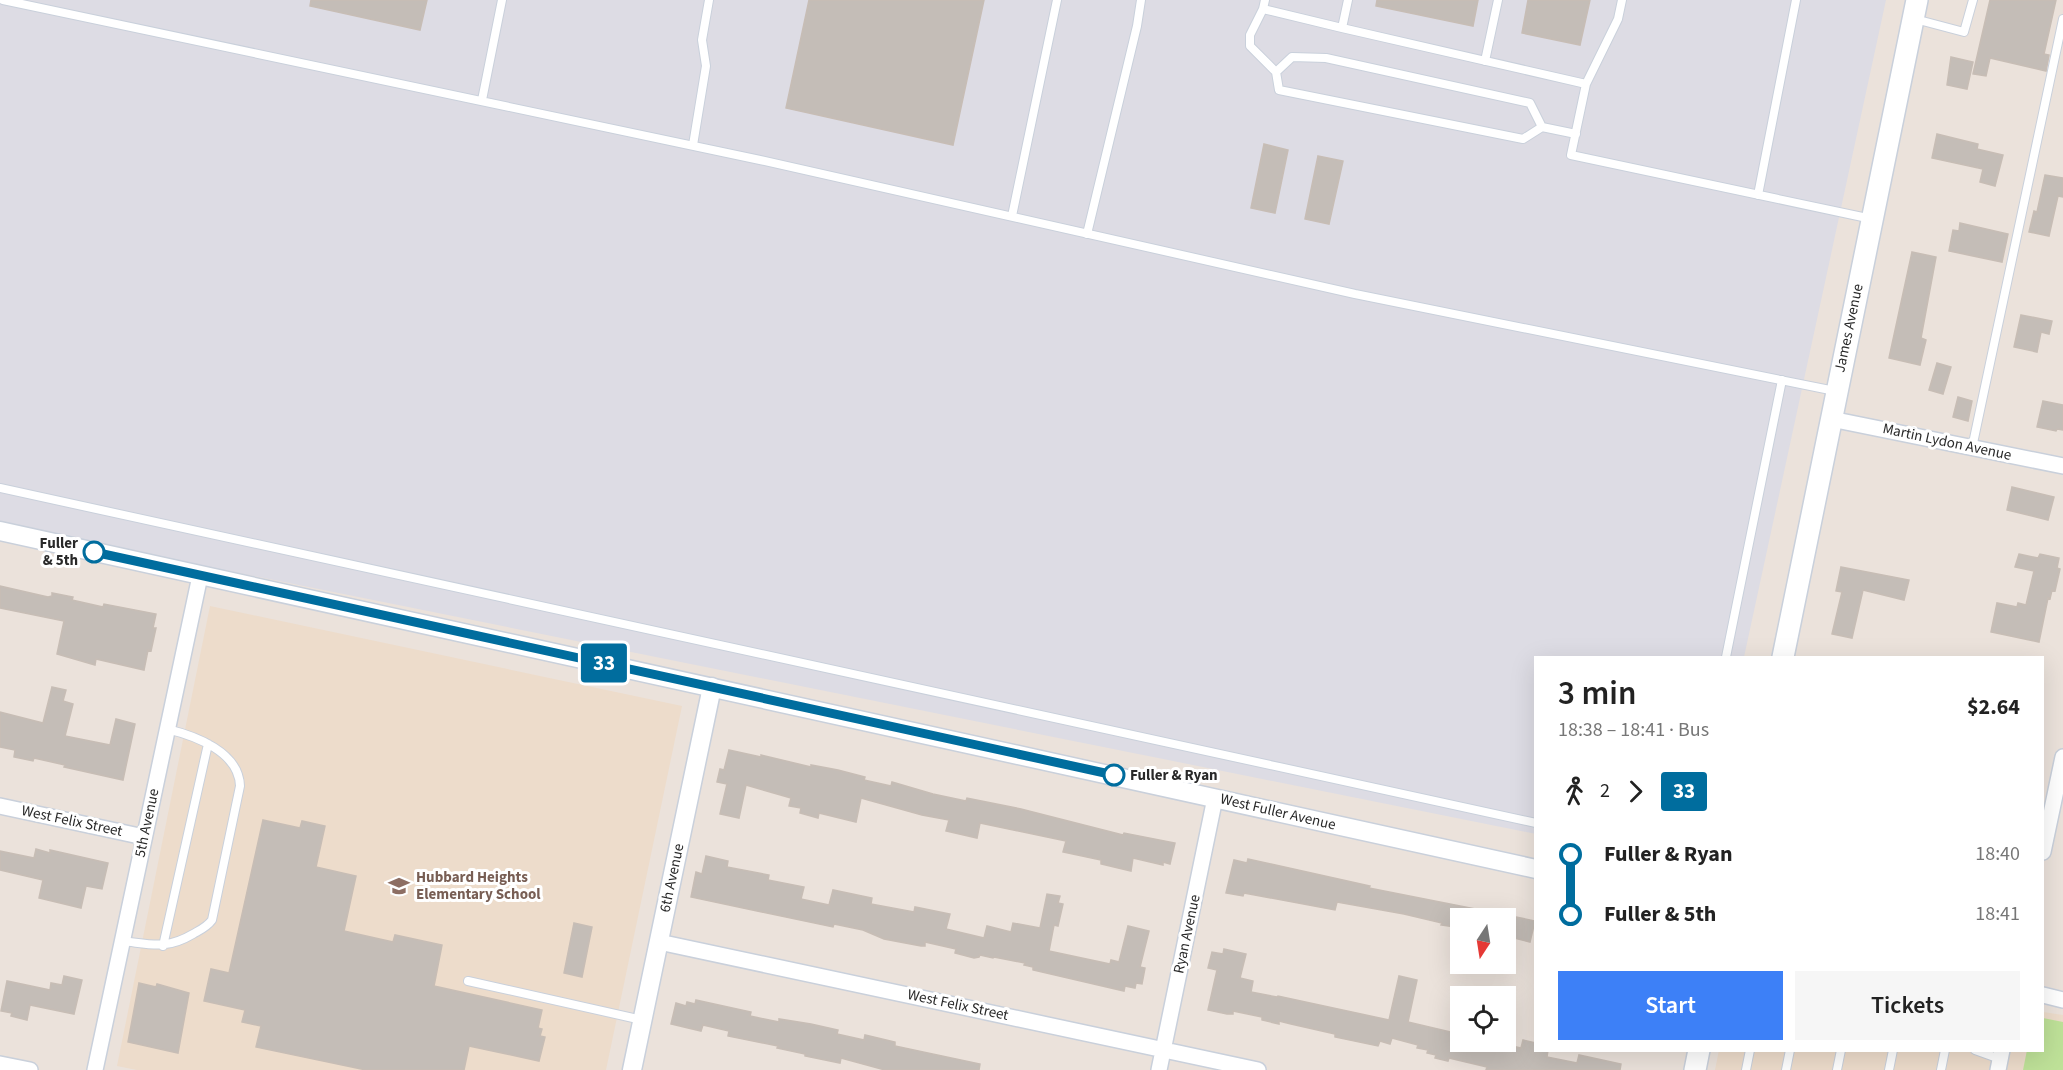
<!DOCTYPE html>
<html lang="en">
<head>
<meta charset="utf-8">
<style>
  :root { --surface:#fff; --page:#f6f6f6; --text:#222; --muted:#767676; --accent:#3d80f7 }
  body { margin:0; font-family:"Source Sans 3",sans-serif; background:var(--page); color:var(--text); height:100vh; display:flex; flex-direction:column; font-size:22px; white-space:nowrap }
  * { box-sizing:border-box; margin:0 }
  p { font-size:20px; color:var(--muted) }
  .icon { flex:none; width:33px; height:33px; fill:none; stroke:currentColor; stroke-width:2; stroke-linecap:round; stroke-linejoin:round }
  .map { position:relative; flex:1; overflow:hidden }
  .sheet { position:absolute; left:1534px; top:656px; width:510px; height:396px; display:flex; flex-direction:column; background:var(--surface); border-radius:0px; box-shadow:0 6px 24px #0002 }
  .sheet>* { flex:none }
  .badge { padding:0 12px; border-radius:4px; font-size:21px; line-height:39px }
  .needle { width:39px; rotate:192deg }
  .tools { position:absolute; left:1450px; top:908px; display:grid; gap:12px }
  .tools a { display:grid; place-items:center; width:66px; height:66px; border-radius:0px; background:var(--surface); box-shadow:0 6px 24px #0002; font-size:30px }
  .map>.badge { position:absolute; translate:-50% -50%; box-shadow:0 0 0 3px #fff }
  .legs { display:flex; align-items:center; gap:9px; height:66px; padding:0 24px; font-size:20px }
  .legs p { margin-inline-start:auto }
  .head { display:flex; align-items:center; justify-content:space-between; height:102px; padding:0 24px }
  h1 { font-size:33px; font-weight:600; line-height:45px }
  .cta { display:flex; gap:12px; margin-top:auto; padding:12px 24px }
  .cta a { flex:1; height:69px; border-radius:0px; background:var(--accent); color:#fff; font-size:24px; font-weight:600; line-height:69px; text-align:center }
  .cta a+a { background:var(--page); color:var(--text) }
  ul { padding:0 24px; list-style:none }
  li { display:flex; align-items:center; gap:21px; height:60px; font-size:22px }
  li i { display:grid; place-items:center; width:9px; height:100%; margin:0 8px; background:currentColor }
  li i::after { content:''; width:15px; height:15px; margin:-8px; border:4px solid; border-radius:50%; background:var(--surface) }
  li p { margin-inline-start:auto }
  li:first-child i { background:linear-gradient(#0000 50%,currentColor 0) }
  li:last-child i { background:linear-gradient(currentColor 50%,#0000 0) }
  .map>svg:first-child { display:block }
</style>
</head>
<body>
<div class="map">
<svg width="2063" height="1070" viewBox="0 0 2063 1070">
  <rect width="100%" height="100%" fill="#ebe2db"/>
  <path fill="#dddce4" d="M0,0H1886L1744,657H1536V834L0,525Z"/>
  <path fill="#eddccb" d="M210,606L682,706L606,1070H137L117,1066Z
    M2043,1012L2063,1015V1070H1715L1719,1050H2043Z"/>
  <path fill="#bee198" d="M2043,1018L2063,1022V1070H2023L2027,1050H2043Z"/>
  <path fill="#c4bdb7" stroke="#c7bdb5" stroke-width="1.5" d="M311,0H427L420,30L310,6Z
    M809,0H984L953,145L786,108Z
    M1377,0H1478L1473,26L1376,6Z
    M1528,0H1590L1580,45L1522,33Z
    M1990,0H2056L2044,54L2049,55L2046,71L1990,58L1986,76L1973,74Z
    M1951,57L1973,62L1967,89L1947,85Z
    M1937,134L1978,144L1977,149L2003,155L1995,186L1980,182L1983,169L1932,158Z
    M1264,144L1288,150L1275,213L1251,208Z
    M1318,156L1343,161L1329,224L1305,219Z
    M2045,175L2063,178V197L2058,196L2049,236L2029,232L2034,211L2037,212Z
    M1960,223L2008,234L2002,262L1949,251L1953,230L1959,231Z
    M1912,252L1936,257L1921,338L1926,340L1920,365L1889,358Z
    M2021,315L2052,321L2049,334L2041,332L2037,352L2014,347Z
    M1937,363L1951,367L1943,394L1929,390Z
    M1958,397L1972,401L1968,421L1953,417Z
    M2043,401L2063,405V430L2057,429L2056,431L2037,427Z
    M2012,487L2054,497L2048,520L2007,510Z
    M2019,554L2038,558L2040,554L2059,558L2057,568L2060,569L2055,591L2052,590L2050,599L2048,598L2039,642L1991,632L1997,603L2017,607L2018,603L2026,605L2034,571L2015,567Z
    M1841,567L1909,580L1904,600L1863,590L1852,638L1832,634L1842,592L1836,591Z
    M0,586L48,597L52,596V593L73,597L72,600L103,607L104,604L156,614L153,628H156L151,651L148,650L144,670L96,659L95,665L57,654L64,621L0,608Z
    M52,687L66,690L63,701L73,704L65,736L110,745L116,719L135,724L123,780L64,767L65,765L34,758L33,761L14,757L15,750L0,747V712L43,723Z
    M729,750L761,757V755L811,767V765L838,770L865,777L864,780L891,786L892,782L933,794L966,801L967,798L1021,809L1123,835L1124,833L1175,843L1170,864L1163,862V865L1133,858L1131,871L1101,864V860L1063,852L1066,841L980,823L977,838L946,831L949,820L922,815L861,798L856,822L819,813L818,818L800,813L801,808L789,806L791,798L746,785L739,818L720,814L727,784L717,782L720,769L724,770Z
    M263,820L300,828L302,821L325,826L316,867L356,876L344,931L393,942L395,935L442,945L434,986L542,1010L538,1028L542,1029L540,1036L545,1037L539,1061L469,1046L464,1070H366L256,1047L261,1026L242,1022L245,1010L204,1001L211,969L229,973Z
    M36,849L50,853V850L108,863L102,889L86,886L81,908L39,898L43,880L0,870V851L34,858Z
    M706,856L728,861L727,867L769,875L768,880L804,887L801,899L829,905L833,890L872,898L871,904L914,912L915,907L950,914L946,929L984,938L987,926L1011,932L1013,923L1040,928L1047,894L1060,896L1058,903L1063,904L1058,926L1054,925L1049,951L1110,964L1111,960L1119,962L1128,926L1149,931L1140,967L1145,968L1142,984L1136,983L1135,988L1125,986L1124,991L1033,970V967L1024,965L1025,963L994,957L993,958L980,955L979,957L974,958L955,953L956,949L925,942V946H921L884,939L863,930L834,924L833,927L691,897L696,872L702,874Z
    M1248,859L1370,886L1369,888L1491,912L1490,918H1461V928L1441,925L1442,923L1404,914L1337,902L1335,910L1244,893L1243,896L1226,893L1234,860L1247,863Z
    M1506,915L1535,921L1530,942L1506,936Z
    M574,923L592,927L582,977L564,973Z
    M1224,949L1246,954L1240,978L1253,981L1251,992L1277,997L1278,996L1389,1020L1399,976L1417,980L1408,1022L1455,1033L1453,1041H1489L1521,1048L1523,1040L1536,1043V1050H1548L1547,1057L1577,1063L1579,1055L1621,1064L1620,1070H1486L1487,1067L1449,1058L1448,1061L1435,1058L1436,1055L1427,1053L1428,1050L1417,1048L1418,1045L1392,1038L1390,1044L1380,1041L1378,1046L1335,1037V1034L1291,1024L1279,1021V1024L1262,1020V1017L1233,1011V1014H1227L1208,1010L1217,970L1208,968L1212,952L1223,954Z
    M64,976L82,980L74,1014L30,1005L27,1020L11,1016L12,1013L1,1011L7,981L50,990L51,983L62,985Z
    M139,983L156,987L157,984L189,993L178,1053L128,1042Z
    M696,1000L751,1012L750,1016L779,1022V1019L811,1024L838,1030L837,1034L864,1040L865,1035L895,1042V1046L980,1064L979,1070H885L841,1058L840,1063L805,1056V1054L777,1048L778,1046L728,1036L729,1031L703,1025L701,1031L671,1024L676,1003L686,1006L687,1002L695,1004Z"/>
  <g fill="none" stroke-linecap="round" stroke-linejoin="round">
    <defs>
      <path id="service" d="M3,0L760,160L1355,294L1835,391
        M1265,0L1263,9L1342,28
        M1348,0L1342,28L1586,84L1571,155L1872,219
        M1263,9L1250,35V46L1276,72
        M1915,19L1964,32L1973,0
        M1485,61L1498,0
        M1586,84L1618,19L1622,0
        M482,100L502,0
        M1542,127L1530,103L1326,58L1292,57L1276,72L1279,90L1523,139L1542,127L1576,134
        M693,145L706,66L702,40L709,0
        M1758,195L1796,0
        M1012,216L1057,0
        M1087,234L1137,26L1141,0
        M1972,448L2063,19
        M0,488L1536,823
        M1726,657L1782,380
        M122,941C151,944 166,950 193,934C200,930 207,927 212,920L240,786C239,752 196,736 167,729
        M163,946L208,744
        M468,981L642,1020
        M1975,1050L2000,1059
        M1746,1070L1750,1050
        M1786,1070L1790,1050
        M1837,1070L1841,1050
        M1889,1070L1893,1050
        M1941,1070L1945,1050"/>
      <path id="minor" d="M1831,419L2063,466
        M0,806L144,837
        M2043,852L2063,757
        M659,942L1258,1070
        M2043,995L2063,1000
        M0,1064L30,1070
        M95,1070L200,576
        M1159,1070L1215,798
        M1998,1070L2002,1050"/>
      <path id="tertiary" d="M0,531L1536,869
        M632,1070L712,687"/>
      <path id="secondary" d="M1783,657L1917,0
        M1695,1070L1699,1050"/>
    </defs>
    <use href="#service" stroke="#c9d0db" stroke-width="10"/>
    <use href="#minor" stroke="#c9d0db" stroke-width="18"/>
    <use href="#tertiary" stroke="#c9d0db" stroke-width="21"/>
    <use href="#secondary" stroke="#c9d0db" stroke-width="24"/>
    <use href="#service" stroke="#fff" stroke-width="8"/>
    <use href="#minor" stroke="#fff" stroke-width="15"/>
    <use href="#tertiary" stroke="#fff" stroke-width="18"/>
    <use href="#secondary" stroke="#fff" stroke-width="21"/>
  </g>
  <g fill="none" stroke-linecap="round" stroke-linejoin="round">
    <defs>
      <path id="line-1" d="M94,552L1114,775"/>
    </defs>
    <use href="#line-1" stroke="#fff" stroke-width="14"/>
    <use href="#line-1" stroke="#006d9e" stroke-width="9"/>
  </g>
  <defs>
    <symbol id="school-bare" viewBox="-9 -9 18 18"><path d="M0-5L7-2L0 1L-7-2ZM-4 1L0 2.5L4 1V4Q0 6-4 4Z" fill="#8d6e63" stroke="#fff" stroke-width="2.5" paint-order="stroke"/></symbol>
  </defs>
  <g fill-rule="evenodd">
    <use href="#school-bare" x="384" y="871" width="30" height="30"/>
  </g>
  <g fill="#fff" stroke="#006d9e" stroke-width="3">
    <circle cx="94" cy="552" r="10"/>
    <circle cx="1114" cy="775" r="10"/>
  </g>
  <g text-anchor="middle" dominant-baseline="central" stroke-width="6" stroke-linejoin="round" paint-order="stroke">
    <g font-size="15" fill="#292929" stroke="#fff">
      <text transform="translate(1849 328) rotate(-78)">James Avenue</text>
      <text transform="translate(1947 442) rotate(12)">Martin Lydon Avenue</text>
      <text transform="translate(1278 812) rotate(13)">West Fuller Avenue</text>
      <text transform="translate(72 821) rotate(12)">West Felix Street</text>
      <text transform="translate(147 823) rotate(-78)">5th Avenue</text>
      <text transform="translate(672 878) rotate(-78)">6th Avenue</text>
      <text transform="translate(1187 934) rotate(-78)">Ryan Avenue</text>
      <text transform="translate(958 1005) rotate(12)">West Felix Street</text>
    </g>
    <g font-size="15" font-weight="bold" fill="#292929" stroke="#fff" text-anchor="end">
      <text x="78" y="543">Fuller<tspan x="78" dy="17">&amp; 5th</tspan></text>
      <text x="1130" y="775" text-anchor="start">Fuller &amp; Ryan</text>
    </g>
    <g font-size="15" font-weight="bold" fill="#785e54" stroke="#fff" text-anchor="start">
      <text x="416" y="877">Hubbard Heights<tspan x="416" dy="17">Elementary School</tspan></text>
    </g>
  </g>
</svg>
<div class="tools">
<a><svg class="needle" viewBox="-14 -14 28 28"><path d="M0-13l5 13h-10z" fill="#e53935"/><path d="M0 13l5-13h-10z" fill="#767676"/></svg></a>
<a><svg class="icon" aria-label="locate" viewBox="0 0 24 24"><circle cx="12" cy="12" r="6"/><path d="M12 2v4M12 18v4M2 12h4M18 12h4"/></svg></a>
</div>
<b class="badge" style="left:604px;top:663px;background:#006d9e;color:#fff">33</b>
<section class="sheet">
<div class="head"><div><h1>3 min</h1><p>18:38 – 18:41 · Bus</p></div><b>$2.64</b></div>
<div class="legs"><svg class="icon" aria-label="walk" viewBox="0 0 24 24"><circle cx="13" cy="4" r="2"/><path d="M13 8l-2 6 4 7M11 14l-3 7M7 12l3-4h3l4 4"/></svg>2<svg class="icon" aria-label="forward" viewBox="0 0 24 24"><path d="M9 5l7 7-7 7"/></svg><b class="badge" style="background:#006d9e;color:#fff">33</b></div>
<ul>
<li><i style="color:#006d9e"></i><b>Fuller &amp; Ryan</b><p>18:40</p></li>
<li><i style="color:#006d9e"></i><b>Fuller &amp; 5th</b><p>18:41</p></li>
</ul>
<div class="cta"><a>Start</a><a>Tickets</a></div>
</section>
</div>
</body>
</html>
